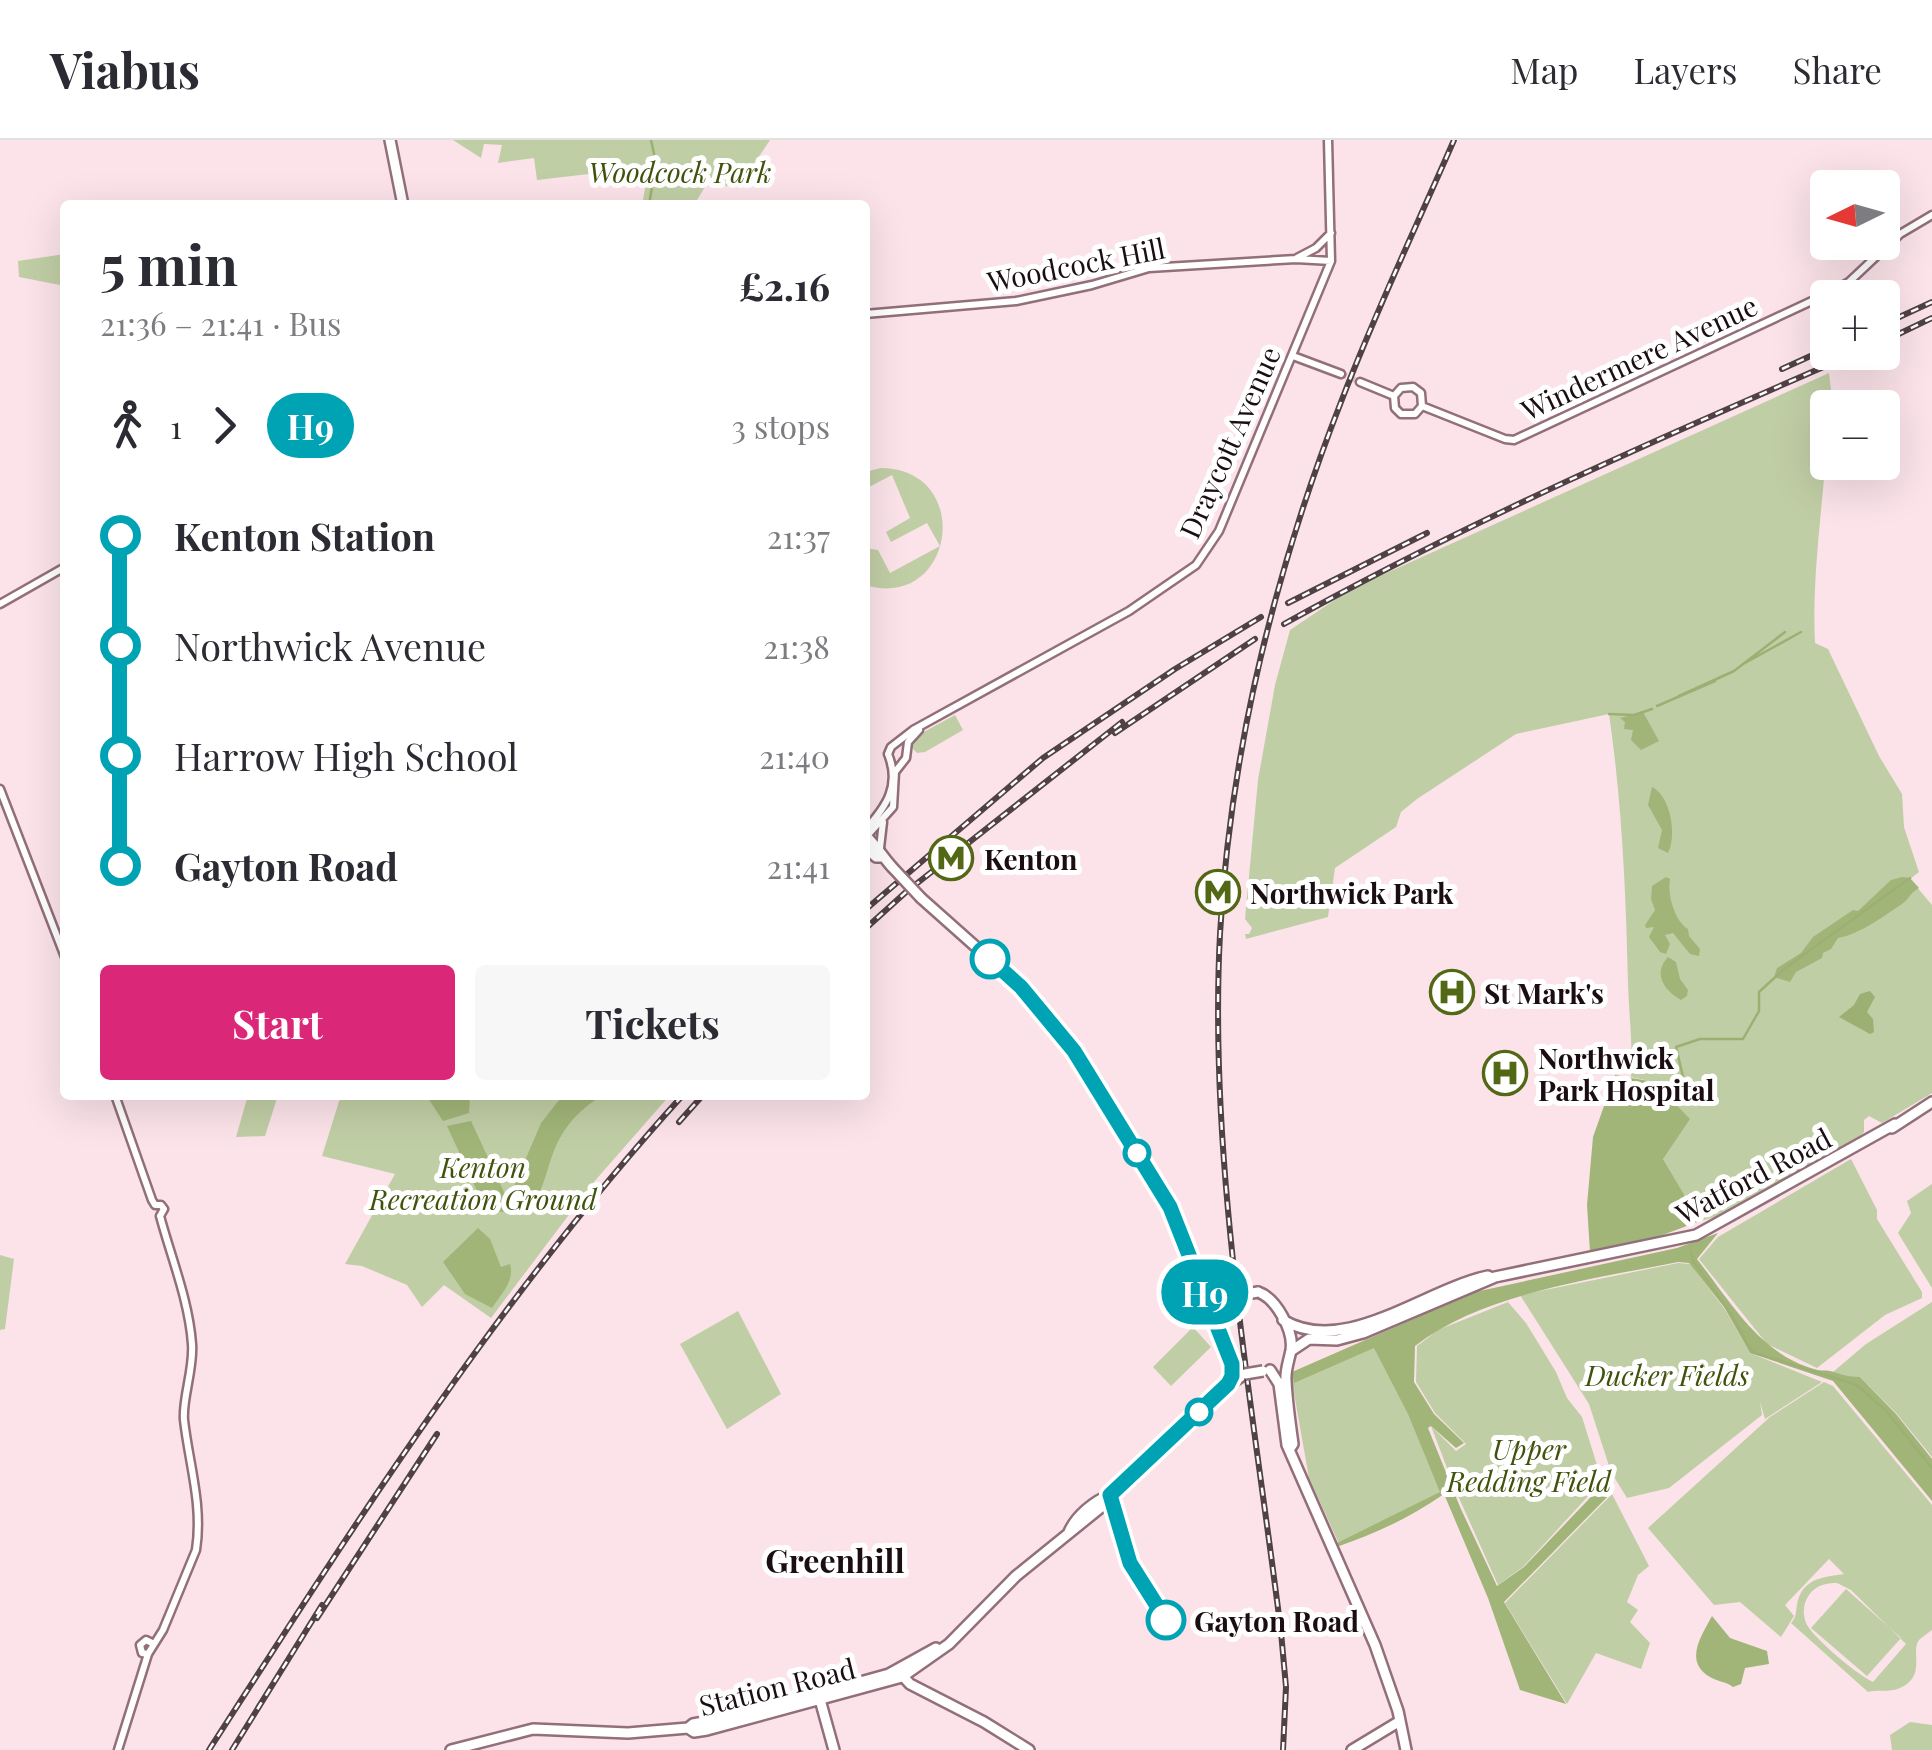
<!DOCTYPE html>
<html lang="en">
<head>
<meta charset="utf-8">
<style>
  :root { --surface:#fff; --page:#f7f7f7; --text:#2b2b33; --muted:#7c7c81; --line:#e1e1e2; --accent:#db2777 }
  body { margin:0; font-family:"Playfair Display",serif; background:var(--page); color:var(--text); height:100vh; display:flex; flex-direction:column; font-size:38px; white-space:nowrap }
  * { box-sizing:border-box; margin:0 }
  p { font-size:32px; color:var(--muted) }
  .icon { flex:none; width:55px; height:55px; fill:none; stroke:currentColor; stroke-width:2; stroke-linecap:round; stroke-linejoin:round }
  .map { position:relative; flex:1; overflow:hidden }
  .details { position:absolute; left:60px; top:60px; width:810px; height:900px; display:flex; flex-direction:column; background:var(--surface); border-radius:10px; box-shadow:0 10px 40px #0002 }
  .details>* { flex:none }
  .badge { padding:0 20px; border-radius:32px; font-size:35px; line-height:65px }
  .needle { width:65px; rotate:265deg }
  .buttons { position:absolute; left:1810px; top:30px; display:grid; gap:20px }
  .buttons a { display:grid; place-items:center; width:90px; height:90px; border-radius:10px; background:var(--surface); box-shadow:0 10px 40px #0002; font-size:50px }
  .map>.badge { position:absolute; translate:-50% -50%; box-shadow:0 0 0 5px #fff }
  .legs { display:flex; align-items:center; gap:15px; height:110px; padding:0 40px; font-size:32px }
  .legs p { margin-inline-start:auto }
  .headline { display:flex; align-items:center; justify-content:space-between; height:170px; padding:0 40px }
  h1 { font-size:55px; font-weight:700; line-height:75px }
  .action { display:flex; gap:20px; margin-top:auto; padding:20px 40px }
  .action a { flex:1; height:115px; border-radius:10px; background:var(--accent); color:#fff; font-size:40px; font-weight:700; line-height:115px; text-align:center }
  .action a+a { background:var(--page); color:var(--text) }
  ul { padding:0 40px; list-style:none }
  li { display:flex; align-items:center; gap:35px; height:110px; font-size:38px }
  li i { display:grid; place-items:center; width:15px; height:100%; margin:0 12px; background:currentColor }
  li i::after { content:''; width:25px; height:25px; margin:-12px; border:8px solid; border-radius:50%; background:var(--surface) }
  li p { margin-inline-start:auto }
  li:first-child i { background:linear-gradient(#0000 50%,currentColor 0) }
  li:last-child i { background:linear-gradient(currentColor 50%,#0000 0) }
  header { display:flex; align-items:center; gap:60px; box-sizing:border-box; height:140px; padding:0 50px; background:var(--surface); border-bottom:2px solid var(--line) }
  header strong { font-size:48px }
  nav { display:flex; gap:55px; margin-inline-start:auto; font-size:35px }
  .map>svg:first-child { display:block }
</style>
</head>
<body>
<header>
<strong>Viabus</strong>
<nav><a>Map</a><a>Layers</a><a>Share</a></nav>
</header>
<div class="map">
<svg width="1932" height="1610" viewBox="0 0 1932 1610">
  <rect width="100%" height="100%" fill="#fbe3e9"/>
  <path fill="#c0cea5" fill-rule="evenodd" d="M453,0H770L738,48L708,42L694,65H642L649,27L537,40L534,18L498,23L502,5L484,4L481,18Z
    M65,114V146L19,137L18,121Z
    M1829,233L1833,267L1828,268C1827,346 1811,425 1815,503L1828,509L1879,616L1902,654L1904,687L1919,732L1910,739L1932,765V953L1882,983L1869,976L1864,980V992L1860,996L1715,1077L1700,1081L1663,1019L1654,942L1631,937C1633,905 1629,876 1628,844C1626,754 1622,663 1609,574L1516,594L1417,659L1401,672L1396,687L1335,728L1328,777L1246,799L1245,794H1249L1252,788L1245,779L1258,640L1275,545L1290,490L1351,449Z
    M881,328C975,329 955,472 865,445V408L878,410L890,433L940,406L927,383L891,402L886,392L910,378L892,335L865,349V332Z
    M955,575L963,590L925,612L917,613L913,609L912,604L920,594Z
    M248,955H278L265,996L236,997Z
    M341,955H670L593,1043L491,1178L444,1145L422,1167L407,1145L362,1126L345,1124L395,1034L322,1016Z
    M1851,1019L1877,1070V1079L1922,1152V1158L1885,1175L1817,1228L1767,1204L1699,1119L1718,1097Z
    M1932,1044V1148L1898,1093L1911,1073L1907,1061Z
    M0,1115L14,1119L5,1189L0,1190Z
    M1678,1123L1690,1124L1724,1168L1750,1213L1822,1242L1765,1279L1760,1262L1762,1275L1669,1348L1627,1358L1611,1332L1589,1264L1520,1155Z
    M1508,1162L1526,1183L1556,1232L1567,1258L1582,1277L1602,1341L1523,1427L1498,1445L1455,1349L1431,1286L1456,1311L1466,1304L1435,1273L1416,1242L1417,1206L1438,1190Z
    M1932,1162V1317L1896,1273L1860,1237H1845L1833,1232L1866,1204Z
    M738,1171L781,1254L727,1289L680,1204Z
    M1193,1187L1211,1207L1171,1246L1153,1227Z
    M1379,1200L1443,1352L1340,1406L1309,1338L1291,1236Z
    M1824,1242L1833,1246L1932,1365V1490C1928,1493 1923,1496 1919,1500C1910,1512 1927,1536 1900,1548C1889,1553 1877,1549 1868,1552L1791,1483C1798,1475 1795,1470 1798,1460C1805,1437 1826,1437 1844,1434L1829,1419L1785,1465L1794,1476L1781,1497L1740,1462L1714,1465L1648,1388L1770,1277ZM1837,1443L1851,1450L1906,1504L1873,1542C1857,1535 1815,1499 1807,1485C1802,1475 1803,1463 1809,1455C1816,1445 1826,1443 1837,1443Z
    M1612,1354L1649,1426L1638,1435L1627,1462L1638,1470L1630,1482L1650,1503L1641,1529L1596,1513L1567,1564L1505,1463Z
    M1846,1449L1901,1498L1867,1536L1811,1488Z
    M1910,1582L1932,1585V1610H1892L1890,1595Z"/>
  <path fill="#a1b578" d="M1643,572L1659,601L1641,610L1631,600L1633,590L1624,589L1625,582L1620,578Z
    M1652,647C1671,656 1677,696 1668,713L1658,708L1662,690L1648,665Z
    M1666,737L1670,739C1667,757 1676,782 1688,789L1689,796L1700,809L1699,816L1690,814L1673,793L1665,795L1670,804L1666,814L1660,812L1649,797L1654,787L1646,788L1645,785L1655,770L1651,759L1652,746Z
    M1902,737L1910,738L1919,748C1911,752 1908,760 1902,764C1884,776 1860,794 1838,798L1831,809L1823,813L1822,818L1796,832L1790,842L1774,837L1777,828L1801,813L1813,797L1853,770L1858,771L1891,740Z
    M1668,817L1676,822L1680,839L1688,850L1687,856L1681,860C1663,850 1653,833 1668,817Z
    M1615,935L1654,942L1690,979L1663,1019L1700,1081L1652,1099L1590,1112L1587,1065L1593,997Z
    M426,955H470L469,973L443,981Z
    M563,955H603C582,968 567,982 556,1006C540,1042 545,1079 494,1071L477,1051L447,986L471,981L505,1054L512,1051L541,983Z
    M478,1088L490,1099L501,1127L510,1124C515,1141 501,1154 492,1168L465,1154L443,1122Z
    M1718,1093L1697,1119C1730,1161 1760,1214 1814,1229C1819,1231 1825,1230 1830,1231C1841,1234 1847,1237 1860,1237L1896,1274L1932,1319V1361L1833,1241L1750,1213L1724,1167L1689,1123L1678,1122C1594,1139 1483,1153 1415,1206L1414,1242L1434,1274L1464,1303L1456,1308L1431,1286L1428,1288L1460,1367L1497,1446L1524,1427L1609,1338L1614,1350L1504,1462L1566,1564L1520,1550L1488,1458L1444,1354C1411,1377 1377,1393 1339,1406L1337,1403L1440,1352L1408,1274L1374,1208L1294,1243L1292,1232L1475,1152L1677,1108Z
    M1712,1476L1730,1498L1767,1511L1769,1524L1745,1528L1741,1544L1733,1547C1725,1541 1718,1542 1710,1537C1683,1521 1702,1495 1712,1476Z"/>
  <path fill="#9cb073" d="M1870,851L1875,857L1867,872L1873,879L1874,892L1870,894L1839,877L1854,865L1860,854Z"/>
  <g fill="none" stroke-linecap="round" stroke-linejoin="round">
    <path stroke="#9cb073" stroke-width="2.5" d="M649,65L656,23L651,0
      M1745,523L1801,492
      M1679,556L1734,531L1785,492
      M1657,566L1715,541
      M1609,574L1634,575L1652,569
      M1670,955L1684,941L1676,907L1700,899H1743L1759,871V852L1784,829L1910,738
      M1691,1112L1693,1121L1731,1174L1752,1212L1857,1245L1885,1270L1932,1328"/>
    <path stroke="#d9c3c9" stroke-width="6" stroke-dasharray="6 3" stroke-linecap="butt" d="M1341,234L1360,242"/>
    <defs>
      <path id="minor" d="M1297,118L1316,108L1331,93
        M865,174L1016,161L1092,145L1149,128L1296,119L1331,121
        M1293,216L1341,234
        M1360,242L1394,256
        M1394,256L1401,248L1413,247L1421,253L1422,266
        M1394,256L1395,268L1401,274H1415L1422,266
        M1422,266L1505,299L1514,300L1829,153L1849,142L1900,94L1932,75
        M0,464L65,427
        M0,649L65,817
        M865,690C886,667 901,646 888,614L891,607L913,590L1129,471L1196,425L1219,391L1331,121L1328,0
        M866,697L893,667L895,632L906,618L908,602L919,590
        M880,708L883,682
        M115,955L152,1060L155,1065H161L164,1069L160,1076
        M148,1514L142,1513L140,1505L146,1500L152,1503
        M118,1610L148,1514L163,1490L196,1410C203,1365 189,1324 184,1280C182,1259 194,1229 192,1204C189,1161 171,1117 160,1076"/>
      <path id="major" d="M390,0L403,65
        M865,695C877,706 882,716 892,727
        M865,707L876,717H883
        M1892,988L1932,962
        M1205,1147L1228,1157L1219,1167L1216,1180
        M1258,1152C1276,1158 1294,1191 1291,1210C1289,1221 1285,1230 1286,1241C1287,1262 1290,1283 1293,1304L1291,1307
        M1283,1180C1345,1217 1423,1150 1488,1136L1492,1138
        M1291,1211L1309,1199L1337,1200L1363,1193L1495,1137L1696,1095L1895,984
        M1270,1230L1279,1244L1287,1305L1375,1505L1398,1571L1406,1610
        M1069,1392C1076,1376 1094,1361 1110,1355
        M900,1533L910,1544L984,1582L1029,1610
        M819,1556L834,1610
        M688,1588L694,1592L707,1590L902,1537L949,1504L1016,1436L1105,1364C1116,1342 1139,1330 1156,1314C1186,1288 1211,1255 1245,1234L1233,1224L1170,1067L1074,911L1021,847L921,758
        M451,1610L533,1589L628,1593L688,1588L693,1584L746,1574L889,1534L936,1508
        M1352,1610L1400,1581"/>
    </defs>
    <use href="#minor" stroke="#926f79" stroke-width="11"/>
    <use href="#major" stroke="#926f79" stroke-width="14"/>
    <use href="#minor" stroke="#fff" stroke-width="6"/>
    <use href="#major" stroke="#fff" stroke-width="9"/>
    <defs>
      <path id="rail" d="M1882,185L1932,162
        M1882,202L1932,178
        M1782,229L1828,208
        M1288,463L1427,393
        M1284,484C1469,381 1664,296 1858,212
        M1115,593L1255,499
        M865,770L1043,618L1175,529L1261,477
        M865,789L906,752L1122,582
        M679,982L703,955
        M317,1478L437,1294
        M209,1610C355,1383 501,1155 683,955
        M232,1610L322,1465
        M1283,1610L1286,1547L1281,1492C1253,1266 1208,1021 1220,794C1230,612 1275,431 1341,262C1375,173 1416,87 1454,0"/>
    </defs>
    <use href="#rail" stroke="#504145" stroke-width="6"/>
    <use href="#rail" stroke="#fff" stroke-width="2.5" stroke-dasharray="8" stroke-linecap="butt"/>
    <defs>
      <path id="major-bridge" d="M892,727L921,758
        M1228,1157L1258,1152
        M1245,1234L1263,1231"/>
    </defs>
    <use href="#major-bridge" stroke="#926f79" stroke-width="14" stroke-linecap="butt"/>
    <use href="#major-bridge" stroke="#fff" stroke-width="9"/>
  </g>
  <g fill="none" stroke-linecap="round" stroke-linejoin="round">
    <defs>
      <path id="line-1" d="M990,819L1021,847L1074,911L1170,1067L1232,1224V1236L1228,1244L1110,1355L1130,1423L1166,1480"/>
    </defs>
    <use href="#line-1" stroke="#fff" stroke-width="22"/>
    <use href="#line-1" stroke="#00a3b4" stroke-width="15"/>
  </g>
  <defs>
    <symbol id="metro-ring" viewBox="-11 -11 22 22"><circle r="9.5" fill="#fff" stroke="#536815" stroke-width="1.5"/><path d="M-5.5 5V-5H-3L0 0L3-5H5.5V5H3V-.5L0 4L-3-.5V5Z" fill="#536815"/></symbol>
    <symbol id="hospital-ring" viewBox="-11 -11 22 22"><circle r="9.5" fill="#fff" stroke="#536815" stroke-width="1.5"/><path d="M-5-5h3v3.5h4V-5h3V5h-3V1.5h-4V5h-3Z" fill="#536815"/></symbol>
  </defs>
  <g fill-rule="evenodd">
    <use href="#metro-ring" x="926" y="693" width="50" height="50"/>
    <use href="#metro-ring" x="1193" y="727" width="50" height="50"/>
    <use href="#hospital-ring" x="1427" y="827" width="50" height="50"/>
    <use href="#hospital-ring" x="1480" y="908" width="50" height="50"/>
  </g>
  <g fill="#fff" stroke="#00a3b4" stroke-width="5">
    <circle cx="990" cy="819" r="18"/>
    <circle cx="1137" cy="1013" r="12"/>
    <circle cx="1199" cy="1272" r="12"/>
    <circle cx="1166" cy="1480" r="18"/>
  </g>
  <g text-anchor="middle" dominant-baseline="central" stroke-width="10" stroke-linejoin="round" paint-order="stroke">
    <g font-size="28" font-style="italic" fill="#41520d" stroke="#fff">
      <text x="680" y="31">Woodcock Park</text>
      <text x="483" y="1026">Kenton<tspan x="483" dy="32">Recreation Ground</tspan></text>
      <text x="1667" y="1234">Ducker Fields</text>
      <text x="1529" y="1308">Upper<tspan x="1529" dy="32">Redding Field</tspan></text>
    </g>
    <g font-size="28" fill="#1b0e12" stroke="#fff">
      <text transform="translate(1076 124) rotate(-11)">Woodcock Hill</text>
      <text transform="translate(1639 217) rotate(-25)">Windermere Avenue</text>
      <text transform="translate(1229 302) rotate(-66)">Draycott Avenue</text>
      <text transform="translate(1753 1035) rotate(-28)">Watford Road</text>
      <text transform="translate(777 1546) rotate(-14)">Station Road</text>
    </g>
    <g font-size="28" font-weight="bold" fill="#1b0e12" stroke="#fff" text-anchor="start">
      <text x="984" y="718">Kenton</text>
      <text x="1250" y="752">Northwick Park</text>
      <text x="1484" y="852">St Mark's</text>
      <text x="1538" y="917">Northwick<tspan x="1538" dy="32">Park Hospital</tspan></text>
    </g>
    <g font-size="28" font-weight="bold" fill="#1b0e12" stroke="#fff" text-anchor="start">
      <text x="1194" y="1480">Gayton Road</text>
    </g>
    <g font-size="32" font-weight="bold" fill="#1b0e12" stroke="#fff">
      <text x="835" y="1419">Greenhill</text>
    </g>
  </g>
</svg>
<div class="buttons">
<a><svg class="needle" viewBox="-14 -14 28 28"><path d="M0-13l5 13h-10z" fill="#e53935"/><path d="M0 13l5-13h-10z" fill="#7c7c81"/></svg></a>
<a>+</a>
<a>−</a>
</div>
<b class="badge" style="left:1205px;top:1152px;background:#00a3b4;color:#fff">H9</b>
<section class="details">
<div class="headline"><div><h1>5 min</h1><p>21:36 – 21:41 · Bus</p></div><b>£2.16</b></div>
<div class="legs"><svg class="icon" aria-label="walk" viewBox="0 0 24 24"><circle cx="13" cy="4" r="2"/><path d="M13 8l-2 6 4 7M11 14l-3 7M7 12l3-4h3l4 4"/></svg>1<svg class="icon" aria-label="forward" viewBox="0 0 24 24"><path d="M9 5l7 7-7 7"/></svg><b class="badge" style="background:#00a3b4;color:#fff">H9</b><p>3 stops</p></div>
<ul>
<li><i style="color:#00a3b4"></i><b>Kenton Station</b><p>21:37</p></li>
<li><i style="color:#00a3b4"></i><span>Northwick Avenue</span><p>21:38</p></li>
<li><i style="color:#00a3b4"></i><span>Harrow High School</span><p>21:40</p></li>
<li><i style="color:#00a3b4"></i><b>Gayton Road</b><p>21:41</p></li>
</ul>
<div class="action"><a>Start</a><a>Tickets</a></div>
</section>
</div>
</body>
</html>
